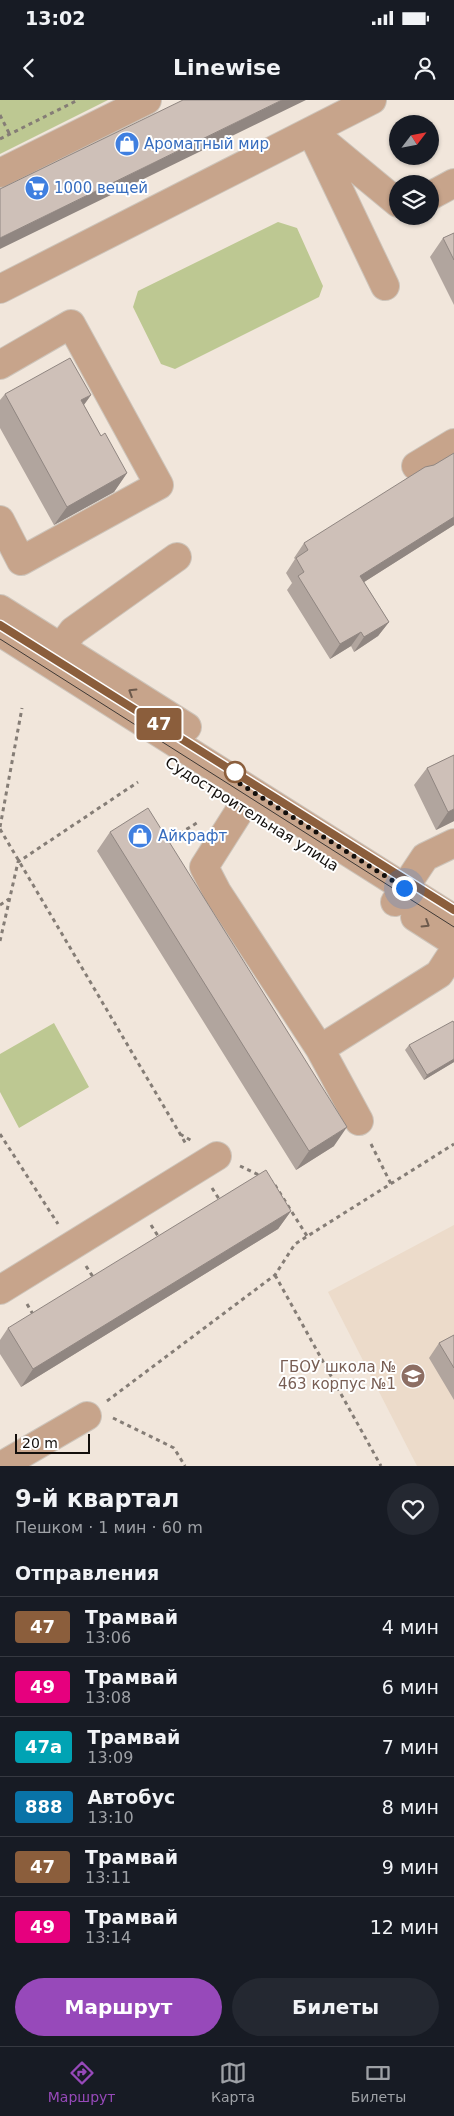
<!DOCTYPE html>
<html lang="ru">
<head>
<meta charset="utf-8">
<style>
  :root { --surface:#171b24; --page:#242831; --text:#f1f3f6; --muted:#9ea1a6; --line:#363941; --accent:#9749ba }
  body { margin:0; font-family:"DejaVu Sans",sans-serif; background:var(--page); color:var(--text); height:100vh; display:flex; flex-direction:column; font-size:19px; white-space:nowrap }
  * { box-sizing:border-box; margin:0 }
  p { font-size:16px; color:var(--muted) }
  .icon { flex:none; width:28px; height:28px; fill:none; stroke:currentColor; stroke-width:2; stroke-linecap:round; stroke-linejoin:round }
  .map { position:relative; height:1366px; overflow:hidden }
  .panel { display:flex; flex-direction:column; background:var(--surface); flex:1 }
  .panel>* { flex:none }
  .badge { padding:0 10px; border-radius:4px; font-size:18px; line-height:32px }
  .needle { width:32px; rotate:58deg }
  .fabs { position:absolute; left:389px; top:15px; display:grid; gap:10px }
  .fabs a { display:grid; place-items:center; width:50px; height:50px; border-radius:50%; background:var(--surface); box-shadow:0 1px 4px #0004; font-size:25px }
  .scale { position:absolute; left:15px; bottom:12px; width:75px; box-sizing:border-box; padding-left:5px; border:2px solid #130f0c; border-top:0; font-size:14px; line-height:18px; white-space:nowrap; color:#130f0c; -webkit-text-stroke:4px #fff; paint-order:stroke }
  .you { position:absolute; width:25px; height:25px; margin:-12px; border:4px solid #fff; border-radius:50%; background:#1a73e8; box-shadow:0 0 0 8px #1a73e833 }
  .map>.badge { position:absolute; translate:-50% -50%; box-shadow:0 0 0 2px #fff }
  h2 { padding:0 15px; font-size:19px; line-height:45px }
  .round { display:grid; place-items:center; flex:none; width:52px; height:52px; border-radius:26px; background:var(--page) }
  .summary { display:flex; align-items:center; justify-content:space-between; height:85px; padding:0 15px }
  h1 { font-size:24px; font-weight:700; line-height:38px }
  .action { display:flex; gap:10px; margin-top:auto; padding:10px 15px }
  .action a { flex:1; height:58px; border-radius:30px; background:var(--accent); color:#fff; font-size:20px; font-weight:700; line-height:58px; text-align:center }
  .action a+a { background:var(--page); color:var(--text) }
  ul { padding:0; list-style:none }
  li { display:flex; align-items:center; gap:15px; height:60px; padding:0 15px; border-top:1px solid var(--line) }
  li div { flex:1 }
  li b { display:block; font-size:19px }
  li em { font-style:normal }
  li .badge { min-width:55px; font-weight:700; text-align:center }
  .status { display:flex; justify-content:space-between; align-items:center; height:35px; padding:0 25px; background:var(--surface); direction:ltr }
  .status svg { height:14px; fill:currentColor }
  header { display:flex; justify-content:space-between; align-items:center; height:65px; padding:0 15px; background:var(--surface); font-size:22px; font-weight:700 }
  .tab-bar { display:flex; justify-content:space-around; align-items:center; height:70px; border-top:1px solid var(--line); background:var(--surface); font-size:14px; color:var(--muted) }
  .tab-bar a { display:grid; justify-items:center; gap:2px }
  .tab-bar .on { color:var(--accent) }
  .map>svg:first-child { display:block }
</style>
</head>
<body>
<div class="status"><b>13:02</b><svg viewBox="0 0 49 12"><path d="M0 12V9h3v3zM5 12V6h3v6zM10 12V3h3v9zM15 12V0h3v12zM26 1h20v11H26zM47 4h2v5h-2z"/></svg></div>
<header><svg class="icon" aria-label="back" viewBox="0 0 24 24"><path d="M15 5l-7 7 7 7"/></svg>Linewise<svg class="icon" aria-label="person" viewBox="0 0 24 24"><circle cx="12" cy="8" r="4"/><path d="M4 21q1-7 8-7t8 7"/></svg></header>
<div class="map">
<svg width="454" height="1366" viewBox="0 0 454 1366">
  <rect width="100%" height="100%" fill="#f1e6db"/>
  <path fill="#ecdbca" d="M454,1125V1366H417L328,1192Z"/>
  <path fill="#bdc892" d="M0,0H108L0,54Z
    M278,122L297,128L323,186L319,197L175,269L161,264L133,207L138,191Z
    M54,923L89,987L19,1028L0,992V954Z"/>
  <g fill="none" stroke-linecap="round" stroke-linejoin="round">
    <defs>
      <path id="minor" d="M0,73L147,0
        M430,96L454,83
        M385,186L311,31L398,103
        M0,189L372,0
        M0,265L71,224L159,385L21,461L0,420
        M416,366L454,343
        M0,509L187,627
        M0,532L454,819
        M61,547L73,531L177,457
        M242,707L204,767L217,792L320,949
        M395,802L425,757L454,743
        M415,817L454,842
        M359,1021L320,949L439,874L454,851
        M0,1190L217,1056
        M1,1366L87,1316"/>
    </defs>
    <use href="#minor" stroke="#cdc4ba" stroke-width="30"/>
    <path stroke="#857d76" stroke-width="3" stroke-dasharray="4 4" stroke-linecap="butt" d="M0,15L10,35
      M0,39L78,0
      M0,727L22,608
      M0,729L186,1044
      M166,742L200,721
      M0,805L9,799
      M0,841L18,762L138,682
      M0,1034L58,1124
      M180,1034L192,1041
      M371,1044L391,1084
      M240,1066L261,1076
      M269,1080L273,1082L307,1136
      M212,1088L221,1102
      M151,1125L160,1139
      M86,1166L95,1180
      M275,1175L381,1366
      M27,1204L34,1216
      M107,1301L275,1175L295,1144L454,1044
      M113,1318L174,1348L185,1366"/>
    <use href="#minor" stroke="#c7a48b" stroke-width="28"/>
    <path stroke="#3e3834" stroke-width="1" d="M0,525L454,810
      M0,539L454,827"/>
  </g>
  <path fill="#b1a59e" d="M454,133V205L430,157L443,138Z
    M5,294L91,295L84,305L101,336L127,373L114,392L54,425L0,328V300Z
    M454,353V425L364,482L389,522L378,536L354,552L351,546L330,559L287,490L292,483L286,473L295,459L294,458L304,443Z
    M454,655V721L436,730L414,685L427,668Z
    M110,732L334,1046L296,1070L97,751Z
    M409,945L454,962L424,980L405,950Z
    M291,1111L278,1129L21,1287L0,1254V1240L8,1228Z
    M454,1235V1300L429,1258L439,1243Z"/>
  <path fill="#908681" d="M282,0H306L0,149V138Z
    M91,295L77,314L81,300Z
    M127,373L114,392L54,425L67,407Z
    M454,417V425L350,491L360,476Z
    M389,522L378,536L354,552L364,537Z
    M361,532L351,546L330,559L340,544Z
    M454,709V721L436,730L448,712Z
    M454,959V962L424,980L427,975Z
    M347,1027L334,1046L296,1070L309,1051Z
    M291,1111L278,1129L21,1287L33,1269Z"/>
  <path fill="#cec0b8" stroke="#908681" d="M183,0H282L0,138V89Z
    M454,133V160L443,138Z
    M70,258L91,295L81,300L101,336L105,333L127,373L67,407L5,294Z
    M454,353V417L360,476L389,522L364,537L361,532L340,544L298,476L304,472L296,458L308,450L304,443L425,367L434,365Z
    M454,655V709L448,712L427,668Z
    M148,708L347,1027L309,1051L110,732Z
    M453,921L454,923V959L427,975L409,945Z
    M266,1070L291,1111L33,1269L8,1228Z
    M454,1235V1268L439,1243Z"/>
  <defs><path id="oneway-chevron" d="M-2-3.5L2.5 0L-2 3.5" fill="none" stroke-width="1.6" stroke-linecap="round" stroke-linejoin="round" transform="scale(1.25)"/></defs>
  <g stroke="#6d5a4c">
    <use href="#oneway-chevron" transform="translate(132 592) rotate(-148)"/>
    <use href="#oneway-chevron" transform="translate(426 824) rotate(32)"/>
  </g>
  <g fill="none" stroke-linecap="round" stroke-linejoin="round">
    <defs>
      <path id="line" d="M0,525L454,810"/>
    </defs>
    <use href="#line" stroke="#fff" stroke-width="11"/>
    <use href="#line" stroke="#8b5e3c" stroke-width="8"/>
    <path stroke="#130f0c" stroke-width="5" stroke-dasharray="0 9" d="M235,672L231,678L404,788"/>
  </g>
  <defs>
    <symbol id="shop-disc" viewBox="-11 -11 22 22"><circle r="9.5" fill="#3f7fe0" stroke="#fff"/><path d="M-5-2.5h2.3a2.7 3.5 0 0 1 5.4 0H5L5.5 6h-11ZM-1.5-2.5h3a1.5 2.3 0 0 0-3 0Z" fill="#fff"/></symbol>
    <symbol id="supermarket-disc" viewBox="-11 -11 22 22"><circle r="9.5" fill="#3f7fe0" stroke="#fff"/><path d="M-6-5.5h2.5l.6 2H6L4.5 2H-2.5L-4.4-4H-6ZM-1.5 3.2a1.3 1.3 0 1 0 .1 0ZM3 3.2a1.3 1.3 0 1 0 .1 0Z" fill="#fff"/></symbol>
    <symbol id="school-disc" viewBox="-11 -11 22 22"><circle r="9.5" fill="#8d6e63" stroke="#fff"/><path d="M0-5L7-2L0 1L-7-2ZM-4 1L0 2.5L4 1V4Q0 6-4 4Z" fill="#fff"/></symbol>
  </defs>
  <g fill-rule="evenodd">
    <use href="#shop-disc" x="113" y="30" width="28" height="28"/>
    <use href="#supermarket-disc" x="23" y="74" width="28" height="28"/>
    <use href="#shop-disc" x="126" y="722" width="28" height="28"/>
    <use href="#school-disc" x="399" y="1262" width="28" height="28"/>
  </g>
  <circle fill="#fff" stroke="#8b5e3c" stroke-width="2.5" cx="235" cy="672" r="10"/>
  <g text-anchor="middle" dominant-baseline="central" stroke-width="4" stroke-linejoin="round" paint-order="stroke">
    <g font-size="15" fill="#366cbe" stroke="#fff" text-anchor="start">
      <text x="144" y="44">Ароматный мир</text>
      <text x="54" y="88">1000 вещей</text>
      <text x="158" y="736">Айкрафт</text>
    </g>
    <g font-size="15" fill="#130f0c" stroke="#fff">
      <text transform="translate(252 714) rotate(32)">Судостроительная улица</text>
    </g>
    <g font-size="15" fill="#785e54" stroke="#fff" text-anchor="end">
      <text x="396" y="1267">ГБОУ школа №<tspan x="396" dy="17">463 корпус №1</tspan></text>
    </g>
  </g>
</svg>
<div class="fabs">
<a><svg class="needle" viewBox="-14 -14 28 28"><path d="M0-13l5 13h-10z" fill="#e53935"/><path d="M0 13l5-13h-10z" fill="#9ea1a6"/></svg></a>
<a><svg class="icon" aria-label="layers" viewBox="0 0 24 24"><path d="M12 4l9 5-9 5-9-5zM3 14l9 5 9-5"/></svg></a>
</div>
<div class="scale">20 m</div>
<div class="you" style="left:404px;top:788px"></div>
<b class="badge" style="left:159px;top:624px;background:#8b5e3c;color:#fff">47</b>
</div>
<section class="panel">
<div class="summary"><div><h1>9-й квартал</h1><p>Пешком · 1 мин · 60 m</p></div><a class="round"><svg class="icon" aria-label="heart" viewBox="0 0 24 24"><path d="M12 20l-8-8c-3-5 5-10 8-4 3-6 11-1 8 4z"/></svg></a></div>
<h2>Отправления</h2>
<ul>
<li><span class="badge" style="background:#8b5e3c;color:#fff">47</span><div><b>Трамвай</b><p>13:06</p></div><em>4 мин</em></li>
<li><span class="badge" style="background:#e6007e;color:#fff">49</span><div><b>Трамвай</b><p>13:08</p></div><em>6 мин</em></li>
<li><span class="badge" style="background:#00a3b4;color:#fff">47а</span><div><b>Трамвай</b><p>13:09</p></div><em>7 мин</em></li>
<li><span class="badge" style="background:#0973a7;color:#fff">888</span><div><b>Автобус</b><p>13:10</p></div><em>8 мин</em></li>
<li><span class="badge" style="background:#8b5e3c;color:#fff">47</span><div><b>Трамвай</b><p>13:11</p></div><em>9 мин</em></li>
<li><span class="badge" style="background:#e6007e;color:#fff">49</span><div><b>Трамвай</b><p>13:14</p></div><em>12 мин</em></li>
</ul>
<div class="action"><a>Маршрут</a><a>Билеты</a></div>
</section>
<nav class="tab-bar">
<a class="on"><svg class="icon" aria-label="directions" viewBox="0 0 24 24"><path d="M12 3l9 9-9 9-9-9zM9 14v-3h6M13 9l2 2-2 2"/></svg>Маршрут</a>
<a><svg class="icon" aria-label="map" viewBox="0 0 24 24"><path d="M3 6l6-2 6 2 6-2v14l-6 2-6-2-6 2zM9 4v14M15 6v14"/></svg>Карта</a>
<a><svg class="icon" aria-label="tickets" viewBox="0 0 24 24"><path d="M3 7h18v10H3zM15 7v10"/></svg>Билеты</a>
</nav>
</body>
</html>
